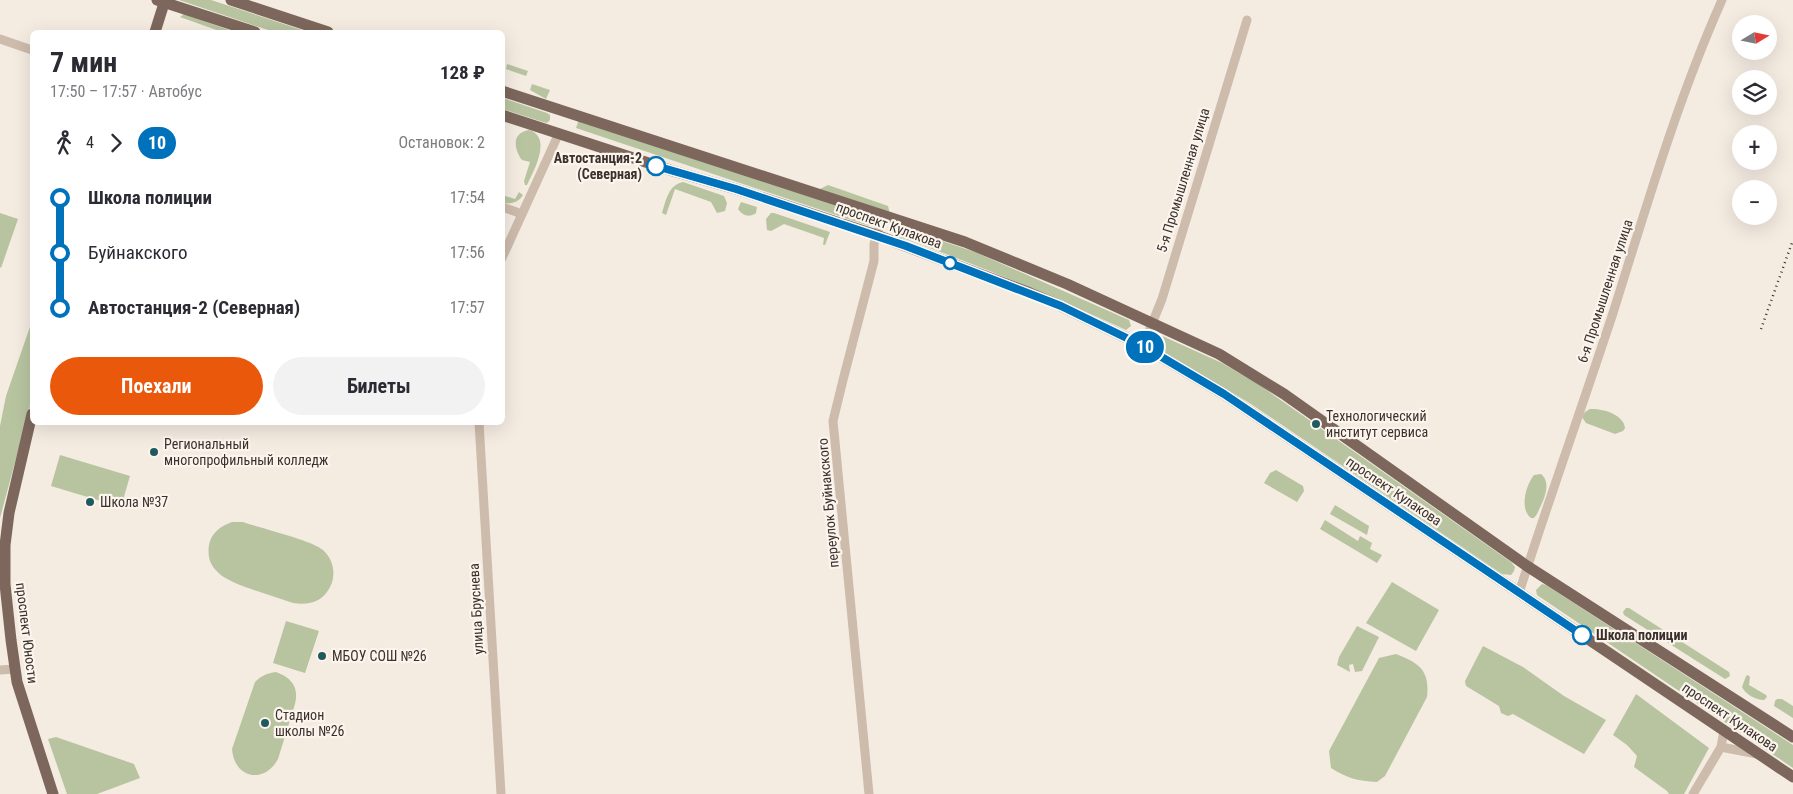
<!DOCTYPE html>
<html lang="ru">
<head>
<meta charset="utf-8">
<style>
  :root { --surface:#fff; --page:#f2f2f3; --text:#2b2b33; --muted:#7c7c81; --accent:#ea580c }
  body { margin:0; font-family:"Roboto Condensed",sans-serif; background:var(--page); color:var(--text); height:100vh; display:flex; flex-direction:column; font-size:19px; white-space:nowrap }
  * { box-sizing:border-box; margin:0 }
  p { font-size:16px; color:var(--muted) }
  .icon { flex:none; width:28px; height:28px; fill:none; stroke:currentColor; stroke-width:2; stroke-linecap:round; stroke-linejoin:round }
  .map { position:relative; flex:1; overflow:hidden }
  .drawer { position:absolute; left:30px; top:30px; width:475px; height:395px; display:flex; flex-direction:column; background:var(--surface); border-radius:8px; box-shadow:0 5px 20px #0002 }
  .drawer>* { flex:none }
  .badge { padding:0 10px; border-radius:16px; font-size:18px; line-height:32px }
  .needle { width:32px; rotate:80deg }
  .buttons { position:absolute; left:1732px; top:15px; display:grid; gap:10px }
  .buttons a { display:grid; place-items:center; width:45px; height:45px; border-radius:50%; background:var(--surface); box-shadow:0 5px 20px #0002; font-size:25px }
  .map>.badge { position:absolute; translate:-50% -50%; box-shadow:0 0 0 2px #fff }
  .legs { display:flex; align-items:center; gap:8px; height:55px; padding:0 20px; font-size:16px }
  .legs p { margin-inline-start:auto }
  .head { display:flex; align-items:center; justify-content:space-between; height:85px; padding:0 20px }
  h1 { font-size:28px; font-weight:700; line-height:38px }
  .cta { display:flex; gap:10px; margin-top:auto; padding:10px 20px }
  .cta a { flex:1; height:58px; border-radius:30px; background:var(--accent); color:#fff; font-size:20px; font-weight:700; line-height:58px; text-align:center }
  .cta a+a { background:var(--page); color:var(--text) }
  ul { padding:0 20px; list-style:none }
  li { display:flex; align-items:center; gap:18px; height:55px; font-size:19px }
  li i { display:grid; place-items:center; width:8px; height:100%; margin:0 6px; background:currentColor }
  li i::after { content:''; width:12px; height:12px; margin:-6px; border:4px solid; border-radius:50%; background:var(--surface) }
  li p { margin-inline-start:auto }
  li:first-child i { background:linear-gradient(#0000 50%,currentColor 0) }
  li:last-child i { background:linear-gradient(currentColor 50%,#0000 0) }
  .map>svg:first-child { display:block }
</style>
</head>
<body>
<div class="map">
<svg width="1793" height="794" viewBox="0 0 1793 794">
  <rect width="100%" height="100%" fill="#f4ebe1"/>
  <path fill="#b8c4a0" d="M179,0H211L308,32H274Z
    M184,14L235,32H222L180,17Z
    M507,64L528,71L526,76L506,69Z
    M532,84L550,90L546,99L530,90Z
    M503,98L547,113L550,115V120L547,123L543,122L503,109Z
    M579,119L872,217L874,219V224L869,226L576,128Z
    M529,130C553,137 533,172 527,185H525L524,181L530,162L522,160C514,149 511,133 529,130Z
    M683,182L724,196L727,203L725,211L717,213L711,202L675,189L666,215L662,213C666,201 668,185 683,182Z
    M828,185L888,206L890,214L818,190Z
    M519,192L523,195C518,203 511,204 503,203L502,195L515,199Z
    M741,202L757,207L756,213C749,218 743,216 738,209Z
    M0,213L18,219L1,268L0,267Z
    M771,213H774L830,232L825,245H823L824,238L784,224L771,231L767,230L766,219Z
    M900,227L975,252L1129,320L1131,326L1126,330C1051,295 976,264 899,237L895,232L897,229Z
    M32,321V399L0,518V426L6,396Z
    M1160,335L1222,363L1258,384L1511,562L1515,567L1514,571L1511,575L1502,574L1251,404L1156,347L1153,340L1156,336Z
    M1590,409C1601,408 1624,414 1625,428L1623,431L1615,434L1586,423L1582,417L1585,412Z
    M60,455L130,476L121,507L51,486Z
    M1276,470L1303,486L1304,491L1297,502L1264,483L1270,473Z
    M1541,474C1553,484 1542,503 1537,514L1534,518H1531C1519,509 1526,485 1534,475Z
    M1335,505L1369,526L1367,535L1330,514Z
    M1325,520L1358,541L1360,536L1372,543L1370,549L1382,555L1377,563L1320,529Z
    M232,522H243C260,528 311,540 323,550C335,561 337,579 327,592C319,603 307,605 293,603C281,599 269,595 257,591C235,583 204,575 209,545C211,533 221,526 232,522Z
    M1392,582L1439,610L1416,651L1366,623Z
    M1542,584L1546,585L1793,745V768L1537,595L1536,590Z
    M1626,608H1629L1729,672L1730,676L1725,679L1624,615L1623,612Z
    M286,621L319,631L305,673L273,663Z
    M1357,626L1379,637L1362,671L1355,672L1353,664L1349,665L1350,672L1337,665L1339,657Z
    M1483,646L1523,667L1564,696L1606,720L1584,754L1513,714L1508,716L1501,713L1499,706L1466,686L1465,681Z
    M1396,654C1419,663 1430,670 1427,697L1385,776L1377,782C1357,781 1347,778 1331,768L1329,751L1379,658Z
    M276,672C292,678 299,687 295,704L278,759C264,785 234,778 232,749L255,682C261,676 267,673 276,672Z
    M1748,675L1750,677L1749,685L1766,695L1767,697L1764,700C1756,700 1745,694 1742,687L1746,676Z
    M1636,694L1709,748L1684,794H1669L1667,791L1634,767L1637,756L1627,745L1613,735Z
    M1777,699H1782L1793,706V718L1774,706L1775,701Z
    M56,737L134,764L140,778L97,794H67L48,739Z"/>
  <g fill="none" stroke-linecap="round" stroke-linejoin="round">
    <path stroke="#cdbbac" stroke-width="9" d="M0,39L32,50
      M502,207L522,214
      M502,258L559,133
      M1143,346L1162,299L1247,20
      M479,422L501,794
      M1519,593C1549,499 1582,407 1613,313C1646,208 1677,101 1722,0
      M0,670L15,669
      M1721,747L1757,754
      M869,794L833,421L843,380L874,261V244L883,215
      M1693,794L1721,747L1724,731"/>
    <path stroke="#7d675c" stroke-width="11" d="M157,0L255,32
      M231,0L328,32
      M155,32L165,0
      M502,91L965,242L1067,284L1219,354L1284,394L1527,566L1793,737
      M502,115L673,171L736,189L876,235L1030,293L1061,306L1143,346L1224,394L1793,777
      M32,414L9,513L5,545V584L11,640L17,682L53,794"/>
    <path stroke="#3b302b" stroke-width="2.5" stroke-dasharray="1 4" stroke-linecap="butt" d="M1761,329L1793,240"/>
  </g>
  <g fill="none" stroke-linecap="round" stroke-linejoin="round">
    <defs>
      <path id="line-1" d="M656,166L736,189L906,246L1061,306L1143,346L1224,394L1582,635"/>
    </defs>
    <use href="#line-1" stroke="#fff" stroke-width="11"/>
    <use href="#line-1" stroke="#0072bc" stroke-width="8"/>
  </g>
  <g fill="#fff" stroke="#0072bc" stroke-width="2.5">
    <circle cx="656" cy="166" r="9"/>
    <circle cx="950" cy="263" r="6"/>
    <circle cx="1582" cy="635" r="9"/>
  </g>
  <g fill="#1f5a5e" stroke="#fbf5ee" stroke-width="2">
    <circle cx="1316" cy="424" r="5"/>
    <circle cx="154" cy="452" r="5"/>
    <circle cx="90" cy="502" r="5"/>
    <circle cx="322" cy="656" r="5"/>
    <circle cx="265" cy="723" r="5"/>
  </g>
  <g text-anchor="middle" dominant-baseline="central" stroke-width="4.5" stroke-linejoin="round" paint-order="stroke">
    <g font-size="14" font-weight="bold" fill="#3b302b" stroke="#fbf5ee" text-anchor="end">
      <text x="642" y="158">Автостанция-2<tspan x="642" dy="16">(Северная)</tspan></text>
      <text x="1596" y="635" text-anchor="start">Школа полиции</text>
    </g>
    <g font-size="14" fill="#3b302b" stroke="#fbf5ee">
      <text transform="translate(1183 180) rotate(-73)">5-я Промышленная улица</text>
      <text transform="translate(889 225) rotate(20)">проспект Кулакова</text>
      <text transform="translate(1605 291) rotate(-72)">6-я Промышленная улица</text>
      <text transform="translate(1394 491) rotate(34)">проспект Кулакова</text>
      <text transform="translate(828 503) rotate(-95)">переулок Буйнакского</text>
      <text transform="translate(476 609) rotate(-93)">улица Бруснева</text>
      <text transform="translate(27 633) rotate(83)">проспект Юности</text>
      <text transform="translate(1730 717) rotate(34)">проспект Кулакова</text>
    </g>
    <g font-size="14" fill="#3b302b" stroke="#fbf5ee" text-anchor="start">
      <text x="1326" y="416">Технологический<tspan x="1326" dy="16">институт сервиса</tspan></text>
      <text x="164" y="444">Региональный<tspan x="164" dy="16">многопрофильный колледж</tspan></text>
      <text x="100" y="502">Школа №37</text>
      <text x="332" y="656">МБОУ СОШ №26</text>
      <text x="275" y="715">Стадион<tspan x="275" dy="16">школы №26</tspan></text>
    </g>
  </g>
</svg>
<div class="buttons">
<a><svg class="needle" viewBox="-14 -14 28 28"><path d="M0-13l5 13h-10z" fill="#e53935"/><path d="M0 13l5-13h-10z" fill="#7c7c81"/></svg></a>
<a><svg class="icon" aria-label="layers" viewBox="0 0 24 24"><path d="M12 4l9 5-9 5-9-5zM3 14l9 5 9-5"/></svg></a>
<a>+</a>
<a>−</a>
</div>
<b class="badge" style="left:1145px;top:347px;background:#0072bc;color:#fff">10</b>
<section class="drawer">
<div class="head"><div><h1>7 мин</h1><p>17:50 – 17:57 · Автобус</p></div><b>128 ₽</b></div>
<div class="legs"><svg class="icon" aria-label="walk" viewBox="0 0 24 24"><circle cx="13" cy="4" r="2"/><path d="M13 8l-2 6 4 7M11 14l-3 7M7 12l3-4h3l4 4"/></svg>4<svg class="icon" aria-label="forward" viewBox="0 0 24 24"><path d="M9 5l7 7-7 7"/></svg><b class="badge" style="background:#0072bc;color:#fff">10</b><p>Остановок: 2</p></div>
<ul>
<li><i style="color:#0072bc"></i><b>Школа полиции</b><p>17:54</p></li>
<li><i style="color:#0072bc"></i><span>Буйнакского</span><p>17:56</p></li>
<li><i style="color:#0072bc"></i><b>Автостанция-2 (Северная)</b><p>17:57</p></li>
</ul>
<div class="cta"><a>Поехали</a><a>Билеты</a></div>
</section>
</div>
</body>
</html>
